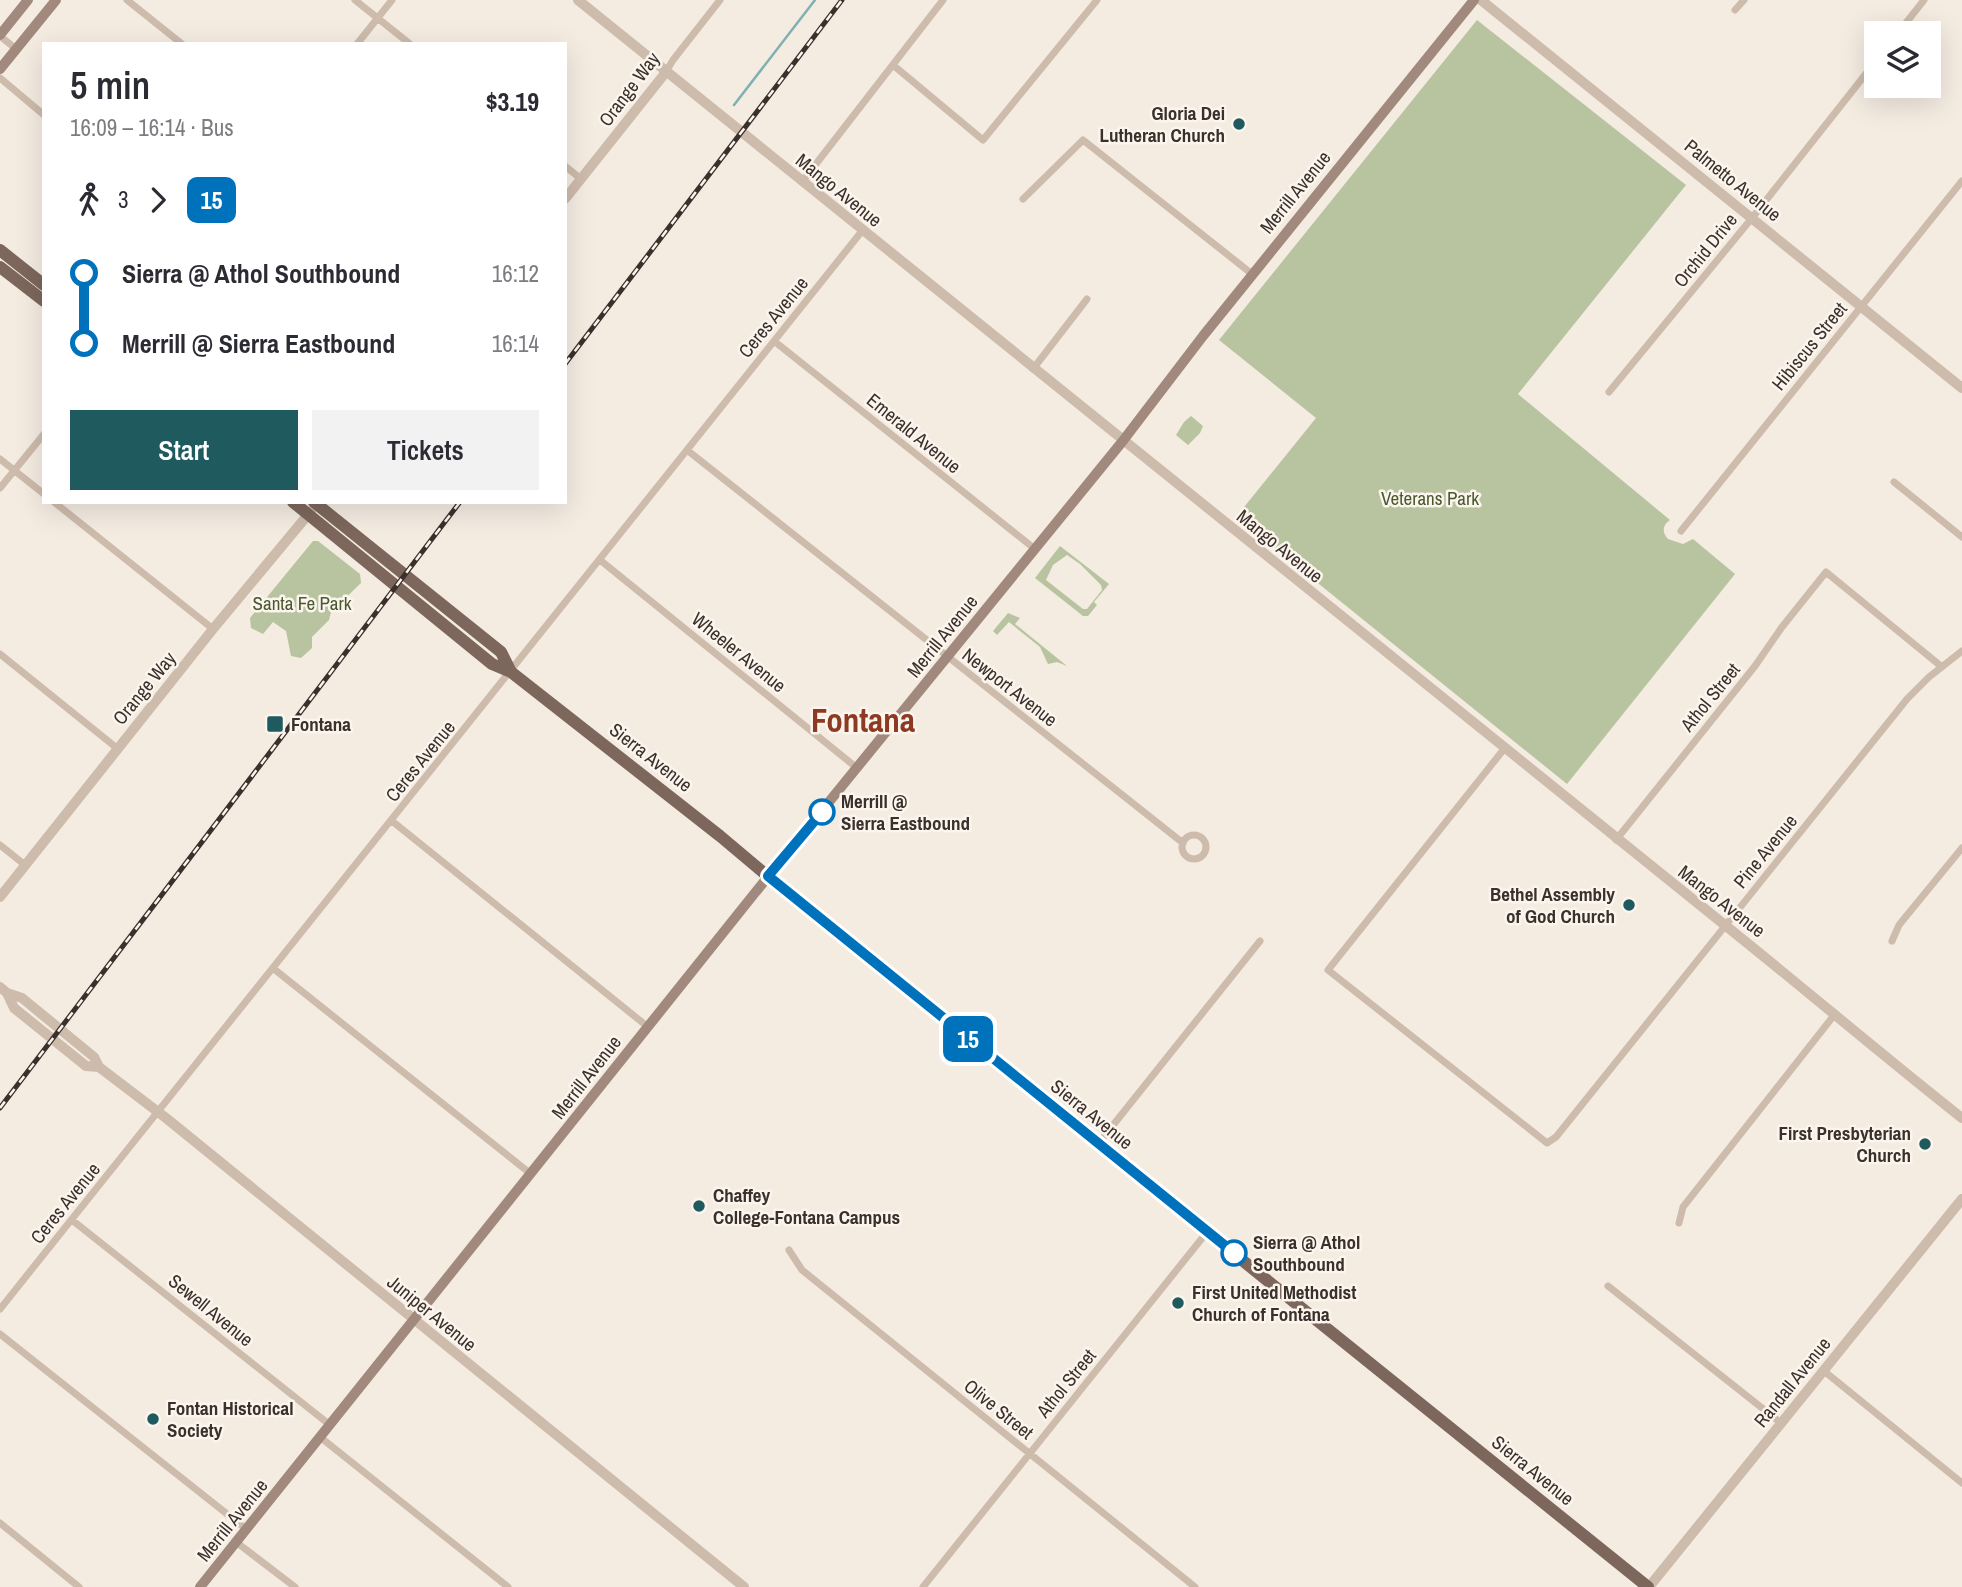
<!DOCTYPE html>
<html lang="en">
<head>
<meta charset="utf-8">
<style>
  :root { --surface:#fff; --page:#f2f2f3; --text:#2b2b33; --muted:#7c7c81; --accent:#1f5a5e }
  body { margin:0; font-family:"Archivo Narrow",sans-serif; background:var(--page); color:var(--text); height:100vh; display:flex; flex-direction:column; font-size:26px; white-space:nowrap }
  * { box-sizing:border-box; margin:0 }
  p { font-size:23px; color:var(--muted) }
  .icon { flex:none; width:38px; height:38px; fill:none; stroke:currentColor; stroke-width:2; stroke-linecap:round; stroke-linejoin:round }
  .map { position:relative; flex:1; overflow:hidden }
  .drawer { position:absolute; left:42px; top:42px; width:525px; height:462px; display:flex; flex-direction:column; background:var(--surface); border-radius:0px; box-shadow:0 7px 28px #0002 }
  .drawer>* { flex:none }
  .badge { padding:0 14px; border-radius:10px; font-size:24px; line-height:46px }
  .controls { position:absolute; left:1864px; top:21px; display:grid; gap:14px }
  .controls a { display:grid; place-items:center; width:77px; height:77px; border-radius:0px; background:var(--surface); box-shadow:0 7px 28px #0002; font-size:35px }
  .map>.badge { position:absolute; translate:-50% -50%; box-shadow:0 0 0 4px #fff }
  .legs { display:flex; align-items:center; gap:10px; height:77px; padding:0 28px; font-size:23px }
  .legs p { margin-inline-start:auto }
  .head { display:flex; align-items:center; justify-content:space-between; height:119px; padding:0 28px }
  h1 { font-size:38px; font-weight:600; line-height:52px }
  .action { display:flex; gap:14px; margin-top:auto; padding:14px 28px }
  .action a { flex:1; height:80px; border-radius:0px; background:var(--accent); color:#fff; font-size:28px; font-weight:600; line-height:80px; text-align:center }
  .action a+a { background:var(--page); color:var(--text) }
  ul { padding:0 28px; list-style:none }
  li { display:flex; align-items:center; gap:24px; height:70px; font-size:26px }
  li i { display:grid; place-items:center; width:10px; height:100%; margin:0 9px; background:currentColor }
  li i::after { content:''; width:18px; height:18px; margin:-9px; border:5px solid; border-radius:50%; background:var(--surface) }
  li p { margin-inline-start:auto }
  li:first-child i { background:linear-gradient(#0000 50%,currentColor 0) }
  li:last-child i { background:linear-gradient(currentColor 50%,#0000 0) }
  .map>svg:first-child { display:block }
</style>
</head>
<body>
<div class="map">
<svg width="1962" height="1587" viewBox="0 0 1962 1587">
  <rect width="100%" height="100%" fill="#f4ebe1"/>
  <path fill="#b8c4a0" fill-rule="evenodd" d="M1477,20L1686,185L1518,394L1670,520C1662,525 1662,533 1668,539L1683,544L1693,539L1735,574L1567,784L1236,517L1316,418L1219,340Z
    M1191,416L1203,426L1200,433L1188,445L1176,435L1184,422Z
    M313,541H318L360,574L361,583L331,612L329,620L312,637V648L301,658L291,656L286,631L273,622L263,634L251,628L250,618Z
    M1060,546L1109,584L1094,602L1097,605L1088,616H1083L1035,578ZM1067,555L1080,564L1101,585L1102,590L1087,609H1083L1046,580L1053,565Z
    M1008,613L1020,618L1015,624L1067,666L1057,662L1048,664L1040,647L1009,622L997,635L993,631Z"/>
  <g fill="none" stroke-linecap="round" stroke-linejoin="round">
    <path stroke="#7fb0b2" stroke-width="2.5" d="M734,105L815,0"/>
    <path stroke="#cdbbac" stroke-width="7" d="M127,0L182,44
      M355,0L410,44
      M1735,10L1744,0
      M1898,33L1924,0
      M0,36L16,49
      M357,44L392,0
      M893,65L983,140L1097,0
      M666,72L673,60L720,0
      M0,78L44,115
      M565,166L581,179
      M802,182L943,0
      M1023,199L1083,140L1252,274
      M774,341L1035,549
      M1033,369L1087,299
      M1609,392L1752,218L1876,61
      M687,450L1183,843
      M0,459L44,494
      M1894,482L1962,537
      M0,488L44,434
      M54,502L213,629
      M1681,531L1962,181
      M600,560L857,768
      M0,654L118,749
      M1504,749L1328,970L1547,1143L1556,1137L1907,699L1929,677L1962,651
      M392,821L648,1027
      M1182 847a12 12 0 1 1 24 0a12 12 0 1 1-24 0Z
      M1616,840L1755,666L1782,627L1826,572L1942,667
      M0,845L25,865
      M1892,941L1899,925L1962,848
      M274,969L531,1174
      M1098,1144L1260,941
      M72,1220L330,1425
      M1679,1223L1683,1207L1835,1014
      M789,1250L802,1270L1195,1587
      M1608,1286L1781,1423
      M0,1309L862,231
      M0,1334L246,1529
      M1824,1371L1962,1483
      M320,1437L508,1587
      M0,1523L79,1587
      M236,1542L295,1587
      M923,1587L1207,1232"/>
    <path stroke="#cdbbac" stroke-width="10" d="M578,0C960,310 1343,618 1726,926C1805,989 1882,1055 1962,1118
      M1481,0L1962,388
      M565,199L666,72
      M0,897L213,629L311,511
      M0,987L7,993L22,998L94,1057L99,1067L166,1118L744,1587
      M7,993L14,1008L86,1066L99,1067
      M1649,1587L1962,1199"/>
    <path stroke="#a18a7d" stroke-width="10" d="M0,35L28,0
      M0,69L56,0
      M200,1587L754,894L1122,442L1203,336L1474,0"/>
    <path stroke="#7d675c" stroke-width="12" d="M0,250L44,285
      M0,267L44,301
      M293,502L492,664L511,672L720,836L821,921L1648,1587
      M314,502L501,652L511,672"/>
    <defs>
      <path id="rail" d="M565,364L842,0
        M0,1108L460,502"/>
    </defs>
    <use href="#rail" stroke="#3b302b" stroke-width="5"/>
    <use href="#rail" stroke="#fbf5ee" stroke-width="2.5" stroke-dasharray="8" stroke-linecap="butt"/>
  </g>
  <g fill="none" stroke-linecap="round" stroke-linejoin="round">
    <defs>
      <path id="line-1" d="M822,812L768,876L1234,1253"/>
    </defs>
    <use href="#line-1" stroke="#fff" stroke-width="16"/>
    <use href="#line-1" stroke="#0072bc" stroke-width="10"/>
  </g>
  <g fill="#1f5a5e" stroke="#fbf5ee" stroke-width="2.5">
    <circle cx="1239" cy="124" r="7"/>
    <rect x="266" y="715" width="18" height="18" rx="3.5"/>
    <circle cx="1629" cy="905" r="7"/>
    <circle cx="1925" cy="1144" r="7"/>
    <circle cx="699" cy="1206" r="7"/>
    <circle cx="1178" cy="1303" r="7"/>
    <circle cx="153" cy="1419" r="7"/>
  </g>
  <g fill="#fff" stroke="#0072bc" stroke-width="3.5">
    <circle cx="822" cy="812" r="12"/>
    <circle cx="1234" cy="1253" r="12"/>
  </g>
  <g text-anchor="middle" dominant-baseline="central" stroke-width="5" stroke-linejoin="round" paint-order="stroke">
    <g font-size="19" fill="#3b302b" stroke="#fbf5ee">
      <text transform="translate(629 89) rotate(-53)">Orange Way</text>
      <text transform="translate(1733 180) rotate(39)">Palmetto Avenue</text>
      <text transform="translate(839 190) rotate(39)">Mango Avenue</text>
      <text transform="translate(1295 192) rotate(-51)">Merrill Avenue</text>
      <text transform="translate(1705 250) rotate(-51)">Orchid Drive</text>
      <text transform="translate(773 317) rotate(-51)">Ceres Avenue</text>
      <text transform="translate(1809 346) rotate(-51)">Hibiscus Street</text>
      <text transform="translate(914 433) rotate(39)">Emerald Avenue</text>
      <text transform="translate(1280 546) rotate(39)">Mango Avenue</text>
      <text transform="translate(942 636) rotate(-51)">Merrill Avenue</text>
      <text transform="translate(739 652) rotate(39)">Wheeler Avenue</text>
      <text transform="translate(1010 687) rotate(38)">Newport Avenue</text>
      <text transform="translate(144 688) rotate(-51)">Orange Way</text>
      <text transform="translate(1710 697) rotate(-51)">Athol Street</text>
      <text transform="translate(651 757) rotate(38)">Sierra Avenue</text>
      <text transform="translate(420 761) rotate(-51)">Ceres Avenue</text>
      <text transform="translate(1765 851) rotate(-51)">Pine Avenue</text>
      <text transform="translate(1722 901) rotate(38)">Mango Avenue</text>
      <text transform="translate(586 1077) rotate(-52)">Merrill Avenue</text>
      <text transform="translate(1092 1114) rotate(39)">Sierra Avenue</text>
      <text transform="translate(65 1203) rotate(-51)">Ceres Avenue</text>
      <text transform="translate(211 1310) rotate(39)">Sewell Avenue</text>
      <text transform="translate(432 1313) rotate(39)">Juniper Avenue</text>
      <text transform="translate(1792 1382) rotate(-51)">Randall Avenue</text>
      <text transform="translate(1066 1383) rotate(-51)">Athol Street</text>
      <text transform="translate(999 1409) rotate(39)">Olive Street</text>
      <text transform="translate(1533 1470) rotate(39)">Sierra Avenue</text>
      <text transform="translate(232 1520) rotate(-51)">Merrill Avenue</text>
    </g>
    <g font-size="19" font-weight="bold" fill="#3b302b" stroke="#fbf5ee" text-anchor="start">
      <text x="1225" y="113" text-anchor="end">Gloria Dei<tspan x="1225" dy="22">Lutheran Church</tspan></text>
      <text x="291" y="724">Fontana</text>
      <text x="1615" y="894" text-anchor="end">Bethel Assembly<tspan x="1615" dy="22">of God Church</tspan></text>
      <text x="1911" y="1133" text-anchor="end">First Presbyterian<tspan x="1911" dy="22">Church</tspan></text>
      <text x="713" y="1195">Chaffey<tspan x="713" dy="22">College-Fontana Campus</tspan></text>
      <text x="1192" y="1292">First United Methodist<tspan x="1192" dy="22">Church of Fontana</tspan></text>
      <text x="167" y="1408">Fontan Historical<tspan x="167" dy="22">Society</tspan></text>
    </g>
    <g font-size="19" fill="#4a5a2e" stroke="#fbf5ee">
      <text x="1430" y="498">Veterans Park</text>
      <text x="302" y="603">Santa Fe Park</text>
    </g>
    <g font-size="19" font-weight="bold" fill="#3b302b" stroke="#fbf5ee" text-anchor="start">
      <text x="841" y="801">Merrill @<tspan x="841" dy="22">Sierra Eastbound</tspan></text>
      <text x="1253" y="1242">Sierra @ Athol<tspan x="1253" dy="22">Southbound</tspan></text>
    </g>
    <g font-size="33" font-weight="bold" fill="#8c3b22" stroke="#fbf5ee">
      <text x="863" y="720">Fontana</text>
    </g>
  </g>
</svg>
<div class="controls">
<a><svg class="icon" aria-label="layers" viewBox="0 0 24 24"><path d="M12 4l9 5-9 5-9-5zM3 14l9 5 9-5"/></svg></a>
</div>
<b class="badge" style="left:968px;top:1039px;background:#0072bc;color:#fff">15</b>
<section class="drawer">
<div class="head"><div><h1>5 min</h1><p>16:09 – 16:14 · Bus</p></div><b>$3.19</b></div>
<div class="legs"><svg class="icon" aria-label="walk" viewBox="0 0 24 24"><circle cx="13" cy="4" r="2"/><path d="M13 8l-2 6 4 7M11 14l-3 7M7 12l3-4h3l4 4"/></svg>3<svg class="icon" aria-label="forward" viewBox="0 0 24 24"><path d="M9 5l7 7-7 7"/></svg><b class="badge" style="background:#0072bc;color:#fff">15</b></div>
<ul>
<li><i style="color:#0072bc"></i><b>Sierra @ Athol Southbound</b><p>16:12</p></li>
<li><i style="color:#0072bc"></i><b>Merrill @ Sierra Eastbound</b><p>16:14</p></li>
</ul>
<div class="action"><a>Start</a><a>Tickets</a></div>
</section>
</div>
</body>
</html>
